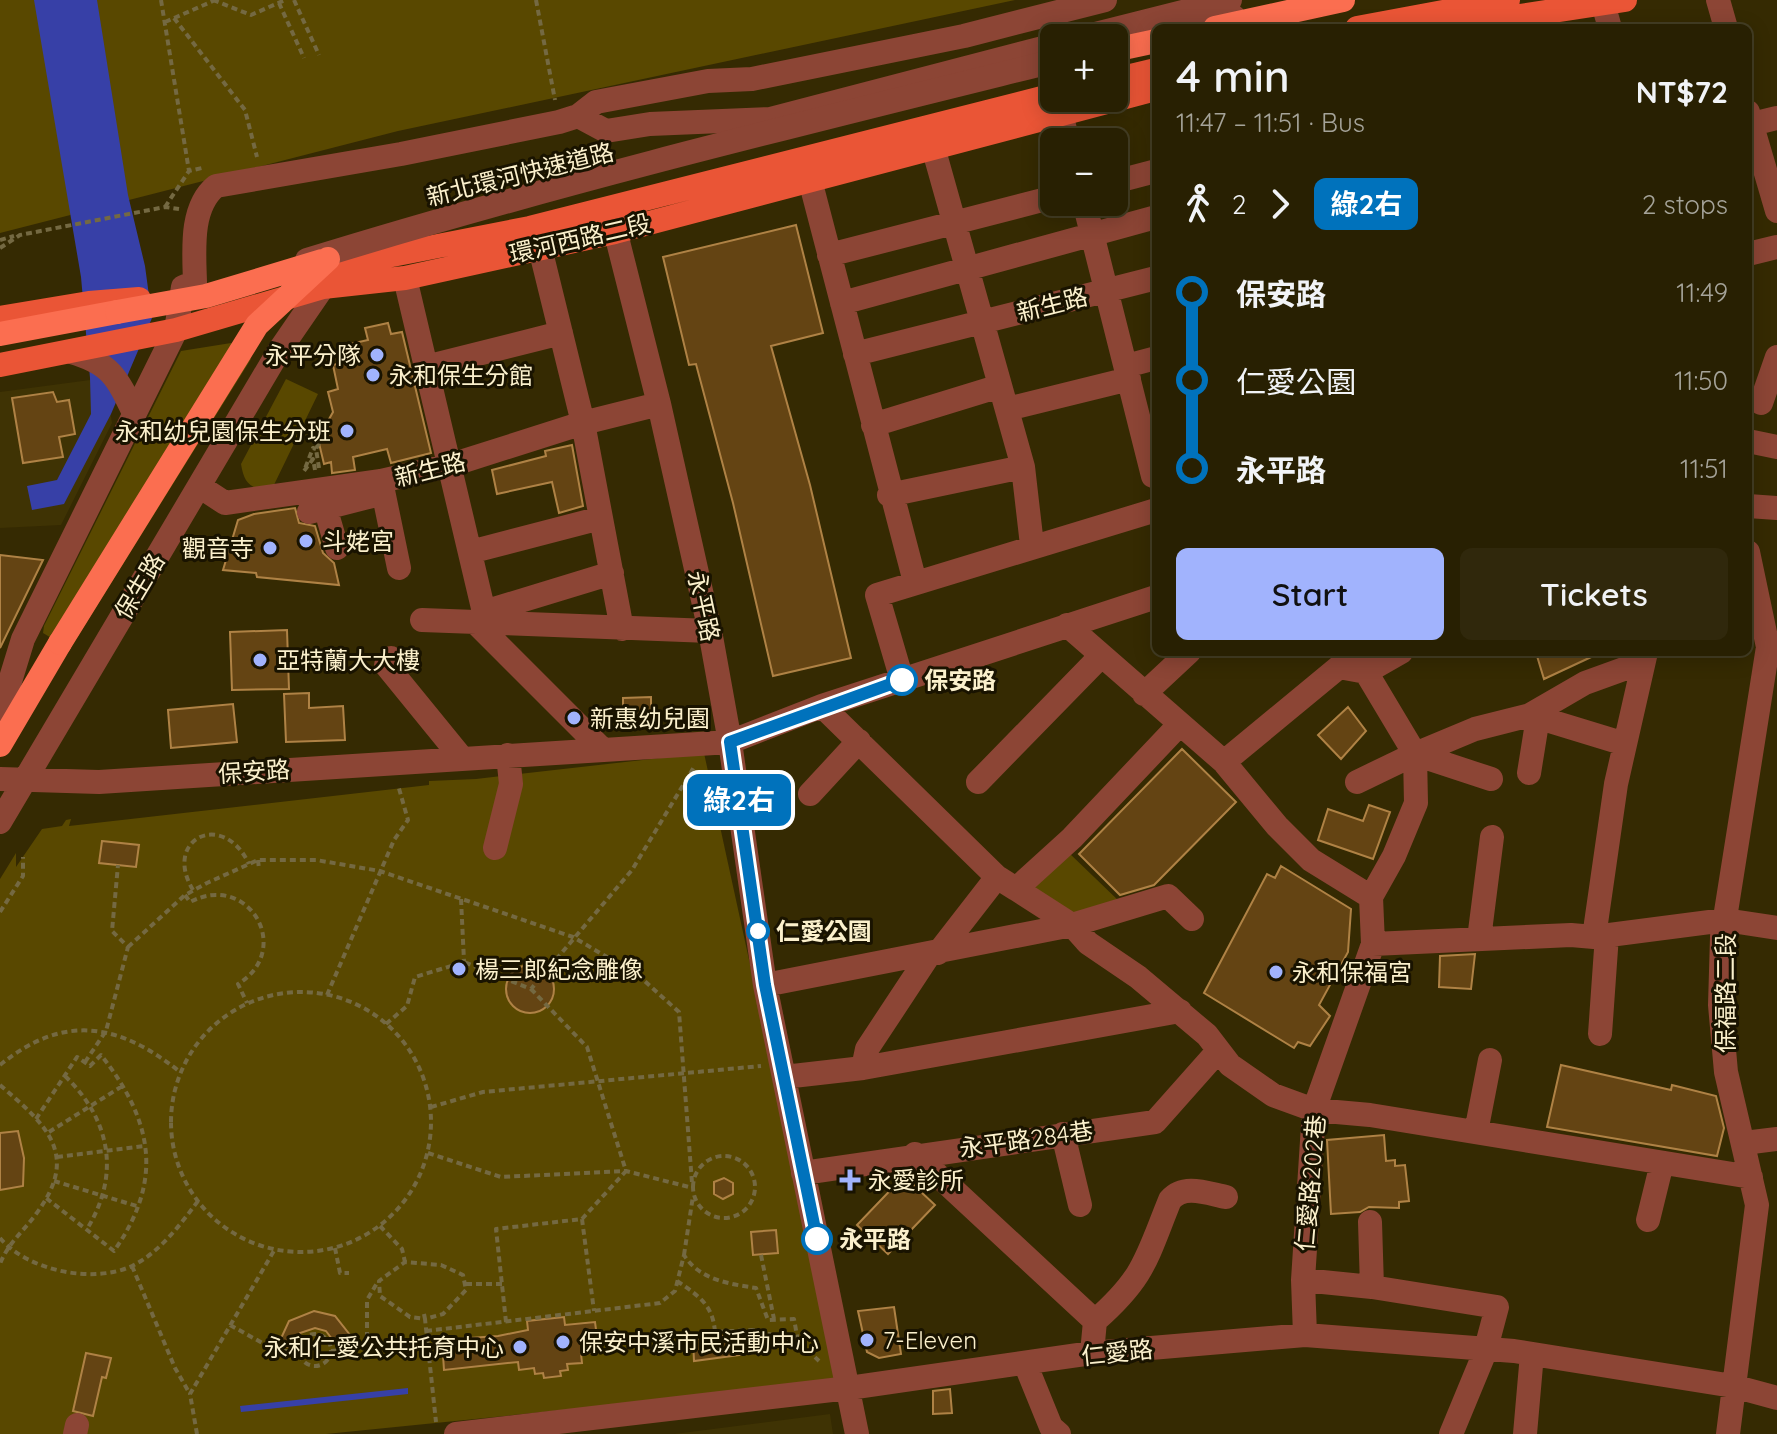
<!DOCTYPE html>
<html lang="en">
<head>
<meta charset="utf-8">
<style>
  :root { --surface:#282002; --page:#30280c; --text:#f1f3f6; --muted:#a5a399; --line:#443e24; --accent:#a1b3fd }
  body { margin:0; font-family:Quicksand,"Noto Sans TC",sans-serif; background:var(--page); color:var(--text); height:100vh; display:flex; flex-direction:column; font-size:30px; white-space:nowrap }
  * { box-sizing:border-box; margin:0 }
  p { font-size:26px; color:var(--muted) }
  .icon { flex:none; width:44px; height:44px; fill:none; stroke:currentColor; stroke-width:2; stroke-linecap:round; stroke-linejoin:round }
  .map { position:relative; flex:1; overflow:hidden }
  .side { position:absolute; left:1152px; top:24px; width:600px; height:632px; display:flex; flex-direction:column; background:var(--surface); border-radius:12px; box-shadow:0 4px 20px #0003,0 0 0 2px var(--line) }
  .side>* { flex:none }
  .badge { padding:0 16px; border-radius:12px; font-size:28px; line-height:52px }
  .tools { position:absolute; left:1040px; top:24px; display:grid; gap:16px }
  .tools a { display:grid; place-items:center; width:88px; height:88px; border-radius:12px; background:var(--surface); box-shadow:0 4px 20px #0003,0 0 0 2px var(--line); font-size:40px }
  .map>.badge { position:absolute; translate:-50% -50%; box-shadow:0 0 0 4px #fff }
  .legs { display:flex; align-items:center; gap:12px; height:88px; padding:0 24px; font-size:26px }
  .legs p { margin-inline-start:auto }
  .summary { display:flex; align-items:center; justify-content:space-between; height:136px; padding:0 24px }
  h1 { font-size:44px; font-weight:600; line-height:60px }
  .primary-button { display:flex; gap:16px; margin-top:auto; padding:16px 24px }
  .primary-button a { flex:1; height:92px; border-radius:12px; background:var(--accent); color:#111; font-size:32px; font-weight:600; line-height:92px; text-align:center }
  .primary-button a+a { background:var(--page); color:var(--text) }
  ul { padding:0 24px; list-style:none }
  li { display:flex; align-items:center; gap:28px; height:88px; font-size:30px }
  li i { display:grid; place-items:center; width:12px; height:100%; margin:0 10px; background:currentColor }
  li i::after { content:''; width:20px; height:20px; margin:-10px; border:6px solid; border-radius:50%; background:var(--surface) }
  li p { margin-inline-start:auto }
  li:first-child i { background:linear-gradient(#0000 50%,currentColor 0) }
  li:last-child i { background:linear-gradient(currentColor 50%,#0000 0) }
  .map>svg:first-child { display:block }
</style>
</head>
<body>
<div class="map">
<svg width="1777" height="1434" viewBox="0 0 1777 1434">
  <rect width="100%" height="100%" fill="#352a02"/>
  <path fill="#3f3304" d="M105,378L112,423L61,525L0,528V392Z
    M830,1414L833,1434H674Z"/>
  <path fill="#594800" d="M0,0H1015L398,131L0,233Z
    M231,343L251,359L70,649L43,633L44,626L181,351Z
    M286,379L318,394L271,491C251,489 244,484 241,464Z
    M704,753L841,1382L326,1434H0V879L16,853V867L42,829L62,826L66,820L71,819L69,826L429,785V781L476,779Z
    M1068,852L1121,903L1057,920L1025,888Z"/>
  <path fill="#3740a7" d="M34,0H97L128,195L145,266L152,318L111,414L64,504L32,510L27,486L57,480L91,414L90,378L81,277Z
    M408,1388V1394L241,1412L240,1406Z"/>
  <path fill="#644413" stroke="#af8245" stroke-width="2" d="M796,225L823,333L771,346L810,485L851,658L773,676L733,503L696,364L689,365L663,257Z
    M388,323L391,334L402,332L431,453L391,463L387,449L353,457L355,470L332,473L331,462L324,464L318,439L333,412L328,392L338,389L333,365L345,362L341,346L368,340L365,328Z
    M53,392L57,402L69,400L75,434L59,437L63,457L23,463L12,398Z
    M572,445L583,506L559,513L552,482L497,494L492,470L546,456L545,451Z
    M295,508L299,523L315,526L323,553L334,563L339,585L257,577L256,573L223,570L238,520L254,514Z
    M0,555L43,560L0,648Z
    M287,630L289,689L232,690L230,632Z
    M1551,652H1602L1544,679L1537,656Z
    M309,693V708L343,706L345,740L286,742L284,694Z
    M651,697V714L623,715V698Z
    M233,704L237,742L171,748L168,710Z
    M1348,707L1366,731L1341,759L1318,735Z
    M1182,749L1236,802L1154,885L1120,895L1079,854Z
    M1369,805L1390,812L1373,859L1318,840L1328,809L1363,821Z
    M102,841L139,845L136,867L99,863Z
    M1281,866L1351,909L1348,952L1319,1005L1330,1016L1310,1046L1298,1042L1294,1048L1204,993L1267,874L1275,878Z
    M1475,954L1471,989L1439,987L1440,956Z
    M506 989a24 24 0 1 1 48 0a24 24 0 1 1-48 0Z
    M1561,1065L1671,1090L1672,1085L1716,1096L1724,1128L1717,1156L1547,1127Z
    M18,1131L24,1158L23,1186L0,1190V1133Z
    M1384,1135L1386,1161L1395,1160V1166L1405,1165L1409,1201L1399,1202V1208L1369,1207L1360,1212L1331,1214L1327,1140Z
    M904,1176L935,1205L888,1254L857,1225Z
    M724,1178L733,1183V1194L723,1199L714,1194V1182Z
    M776,1230L778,1253L753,1255L751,1232Z
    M894,1307L901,1354L879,1358L867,1352L858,1311Z
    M314,1311L335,1316L354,1340L335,1343L326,1331L315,1328L300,1333L295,1347H277L289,1321Z
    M564,1317L565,1325L595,1322L599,1352L581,1354L582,1363L567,1364L568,1370L560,1371L561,1376L544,1378L543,1373L535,1374L534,1368L519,1370L518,1362L444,1370L442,1340L498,1336L528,1330L527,1321Z
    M752,1333L755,1353L694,1361L693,1339Z
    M86,1353L111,1358L106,1378L102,1377L93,1416L73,1411Z
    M950,1389L952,1413L933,1414V1391Z"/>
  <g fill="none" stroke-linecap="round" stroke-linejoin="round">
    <path stroke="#746942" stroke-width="4" stroke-dasharray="6 4" stroke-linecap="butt" d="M161,0L189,171L202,168
      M213,0L251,15L285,0
      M294,0L319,55
      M536,0L555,100
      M279,3L304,58
      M174,18L245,110L257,157
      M165,22L213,1
      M165,207L189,171
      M0,240L14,236
      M0,248L20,235L165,207L179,209
      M319,443L316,449L319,468
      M315,470L313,459L304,471L313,448L316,449
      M258,860L259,869
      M193,890C162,839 223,809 249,864
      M185,895L190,902C249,871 294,950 238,984L247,1003
      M461,899L464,961
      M0,912L23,876V857
      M128,947L185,895L207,883L258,860H316L380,871L573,937L639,976L679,1012L692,1183
      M171 1122a130 130 0 1 1 260 0a130 130 0 1 1-260 0Z
      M327,995L394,840L408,820L398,785
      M386,1024L407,1006L415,977L464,962L531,989L632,870L694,767
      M85,1062L106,1031L128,947L112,931L118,865
      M0,1065C64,1013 119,1023 180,1072
      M65,1076C110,1119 121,1174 87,1229
      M0,1085C46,1125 81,1154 36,1214C23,1232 8,1243 0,1264
      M431,1107L483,1092L761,1066
      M36,1119L77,1057L90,1066L101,1055C153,1121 164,1180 114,1251L46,1198
      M49,1132L124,1085
      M428,1153L501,1177L626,1171L693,1188
      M693 1187a31 31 0 1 1 62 0a31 31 0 1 1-62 0Z
      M57,1157L145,1146
      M54,1181L140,1207
      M582,1219L594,1311
      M380,1226L402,1249L405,1262
      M0,1238C28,1271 93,1284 132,1266C160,1252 180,1225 198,1201
      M335,1248L340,1273H349
      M684,1255L693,1196
      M761,1255L774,1319
      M132,1266L175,1368L190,1394
      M677,1281C699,1296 713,1305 715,1332L754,1330L798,1342
      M466,1284H502
      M424,1314L425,1319L410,1317L380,1296L379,1281L405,1262L441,1265L463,1275L466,1290L443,1314L425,1319L436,1422
      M506,1322L496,1229L582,1219L626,1171L587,1047L531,989
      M230,1325L275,1350L299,1352
      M426,1331L660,1303L675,1291L684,1255C699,1280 730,1284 756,1288L768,1320L794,1319L798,1341L819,1361
      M299 1350a16 16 0 1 1 32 0a16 16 0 1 1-32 0Z
      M367,1348V1300L377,1283
      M331,1351L427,1342
      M197,1434L190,1394L275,1249"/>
    <path stroke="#8c4535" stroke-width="24" d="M1602,0L1610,28
      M1718,0L1726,28
      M1188,28L1234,17
      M1080,38L1230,0
      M1748,112L1777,211
      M1061,113L1068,142
      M578,116L606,131L650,124L770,119L1054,45
      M1748,125L1777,118
      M933,147L1023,467L1032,545
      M810,180L915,582
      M1114,182L1156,171
      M1084,202L1153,476
      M611,214L659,404L710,631L730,742L765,985L857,1434
      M540,248L583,423L622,629
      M1748,254L1777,247
      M829,255L1054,197
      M405,278L487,625
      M842,303L1156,217
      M71,352C110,363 117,377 134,413
      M855,354L1156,278
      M1126,366L1156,358
      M426,367L561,333
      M1761,403L1777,357
      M1007,409L1129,379
      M873,425L1000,386
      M1748,441L1777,447
      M381,481L399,568
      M199,486L225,503L381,481L451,465L583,423L659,404
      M889,495L1023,467
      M1748,506L1777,508
      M325,507L337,548
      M309,512L372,496
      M470,552L601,518
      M484,612L612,573
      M422,620L710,631
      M477,624L603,750
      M1067,625L1224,762L1277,826L1311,860L1371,897L1373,944L1571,935L1594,937L1725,920L1777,928
      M1354,652L1415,754L1475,729L1530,715L1625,744
      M391,658L386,665L461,757
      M902,680L877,595L1156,510
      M1144,694L1189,652
      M822,706L997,877L1016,889
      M0,714L23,639L176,330L183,287L195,282C194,250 190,207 216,186L401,154L559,122L578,116L596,102L708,81L752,79L964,36L1105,0
      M1530,715L1585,683L1643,662
      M1179,725L1072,838L1016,889L1072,925L1168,896L1192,919
      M1415,754L1491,779
      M1224,762L1339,667L1366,672L1401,652
      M1529,773L1538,717
      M0,779L99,782L730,742L822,706L1156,597
      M978,782L1100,657
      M1357,782L1415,754
      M810,794L859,741
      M0,822L279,351L323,287L322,274
      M495,848L511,784L508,755
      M1371,897L1394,856L1416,803L1415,754
      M1594,937L1616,784L1646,652
      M1479,939L1492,837
      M938,953L997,877
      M765,985L1072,925L1088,943L1138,977L1207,1035L1230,1065L1273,1095L1314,1110L1370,1115L1751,1177
      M1600,1034L1607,935
      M863,1068L867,1049L929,955
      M784,1077L863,1068L1180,1011
      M1476,1132L1490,1060
      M1063,1134L1080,1205
      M1744,1143L1777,1139
      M915,1154L1095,1321L1092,1353
      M803,1173L1155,1122L1218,1051
      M1648,1220L1662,1163
      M1303,1280L1372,1287L1370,1222
      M1372,1287L1497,1307L1485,1352L1451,1434
      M1095,1321C1145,1277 1146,1259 1170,1200C1184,1184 1206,1193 1226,1197
      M1305,1335L1303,1280L1314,1110L1373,944
      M1025,1363L1051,1427L1059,1434
      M75,1434L77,1425
      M456,1434L849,1388L1092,1353L1305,1335L1514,1351L1733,1386L1777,1398
      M1525,1434L1532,1354
      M1728,1434L1757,1205L1726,1072L1720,1005L1722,937L1768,647L1748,552"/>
    <path stroke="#ea5536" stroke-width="24" d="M1357,28L1508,0
      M1441,28L1625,0
      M1114,80L1156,70
      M305,272L530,228L1054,95
      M0,318L89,303L139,299
      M0,365L176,330L323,287L405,278L615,232L1156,89"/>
    <path stroke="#fb6e50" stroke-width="24" d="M1215,28L1343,0
      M1114,50L1156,41
      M0,334L117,312
      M0,745L60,643"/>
    <path stroke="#8c4535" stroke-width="24" d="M307,260C553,184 804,123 1054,61"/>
    <path stroke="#fb6e50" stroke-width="24" d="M117,312L206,296L322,261
      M60,643L257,325L328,259"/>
  </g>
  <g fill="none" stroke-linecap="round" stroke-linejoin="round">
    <defs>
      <path id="line-1" d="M817,1239L765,985L730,742L902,680"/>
    </defs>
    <use href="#line-1" stroke="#fff" stroke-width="18"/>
    <use href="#line-1" stroke="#0072bc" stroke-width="12"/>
  </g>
  <g fill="#a1b3fd" stroke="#191300" stroke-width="3">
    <circle cx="377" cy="355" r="8"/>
    <circle cx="373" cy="375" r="8"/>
    <circle cx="347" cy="431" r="8"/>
    <circle cx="306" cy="541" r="8"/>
    <circle cx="270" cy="548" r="8"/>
    <circle cx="260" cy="660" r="8"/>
    <circle cx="574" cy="718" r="8"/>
    <circle cx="459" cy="969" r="8"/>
    <circle cx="1276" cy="972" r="8"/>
    <path d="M846 1168h8v8h8v8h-8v8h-8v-8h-8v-8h8z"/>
    <circle cx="867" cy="1340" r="8"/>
    <circle cx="563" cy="1342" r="8"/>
    <circle cx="520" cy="1347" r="8"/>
  </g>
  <g fill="#fff" stroke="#0072bc" stroke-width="4">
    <circle cx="902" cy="680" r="14"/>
    <circle cx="758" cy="931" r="10"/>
    <circle cx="817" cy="1239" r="14"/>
  </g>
  <g text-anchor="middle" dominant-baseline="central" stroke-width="6" stroke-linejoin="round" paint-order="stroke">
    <g font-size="24" fill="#fbf0cc" stroke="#191300">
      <text transform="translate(520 174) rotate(-14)">新北環河快速道路</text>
      <text transform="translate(580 238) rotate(-13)">環河西路二段</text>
      <text transform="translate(1052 304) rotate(-14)">新生路</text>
      <text transform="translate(430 469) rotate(-14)">新生路</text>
      <text transform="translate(139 586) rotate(-59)">保生路</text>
      <text transform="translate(704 606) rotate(78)">永平路</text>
      <text transform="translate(254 771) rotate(-4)">保安路</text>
      <text transform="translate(1725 993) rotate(-90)">保福路二段</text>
      <text transform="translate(1026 1139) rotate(-8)">永平路284巷</text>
      <text transform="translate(1310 1183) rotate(-85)">仁愛路202巷</text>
      <text transform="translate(1117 1352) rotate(-6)">仁愛路</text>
    </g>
    <g font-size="24" fill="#fbf0cc" stroke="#191300" text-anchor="start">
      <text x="361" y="355" text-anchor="end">永平分隊</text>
      <text x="389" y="375">永和保生分館</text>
      <text x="331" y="431" text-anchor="end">永和幼兒園保生分班</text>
      <text x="322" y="541">斗姥宮</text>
      <text x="254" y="548" text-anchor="end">觀音寺</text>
      <text x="276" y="660">亞特蘭大大樓</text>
      <text x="590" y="718">新惠幼兒園</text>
      <text x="475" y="969">楊三郎紀念雕像</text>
      <text x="1292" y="972">永和保福宮</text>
      <text x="868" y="1180">永愛診所</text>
      <text x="883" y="1340">7-Eleven</text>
      <text x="579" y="1342">保安中溪市民活動中心</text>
      <text x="504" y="1347" text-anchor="end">永和仁愛公共托育中心</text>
    </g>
    <g font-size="24" font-weight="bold" fill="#fbf0cc" stroke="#191300" text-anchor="start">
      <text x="924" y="680">保安路</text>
      <text x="776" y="931">仁愛公園</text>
      <text x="839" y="1239">永平路</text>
    </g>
  </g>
</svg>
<div class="tools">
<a>+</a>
<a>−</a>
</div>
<b class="badge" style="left:739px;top:800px;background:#0072bc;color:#fff">綠2右</b>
<section class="side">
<div class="summary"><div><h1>4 min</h1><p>11:47 – 11:51 · Bus</p></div><b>NT$72</b></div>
<div class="legs"><svg class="icon" aria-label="walk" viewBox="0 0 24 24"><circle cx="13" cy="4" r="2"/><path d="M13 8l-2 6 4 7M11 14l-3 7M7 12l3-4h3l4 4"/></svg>2<svg class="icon" aria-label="forward" viewBox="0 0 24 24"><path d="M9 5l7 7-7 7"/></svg><b class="badge" style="background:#0072bc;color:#fff">綠2右</b><p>2 stops</p></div>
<ul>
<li><i style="color:#0072bc"></i><b>保安路</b><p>11:49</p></li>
<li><i style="color:#0072bc"></i><span>仁愛公園</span><p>11:50</p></li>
<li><i style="color:#0072bc"></i><b>永平路</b><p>11:51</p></li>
</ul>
<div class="primary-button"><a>Start</a><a>Tickets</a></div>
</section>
</div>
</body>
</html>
